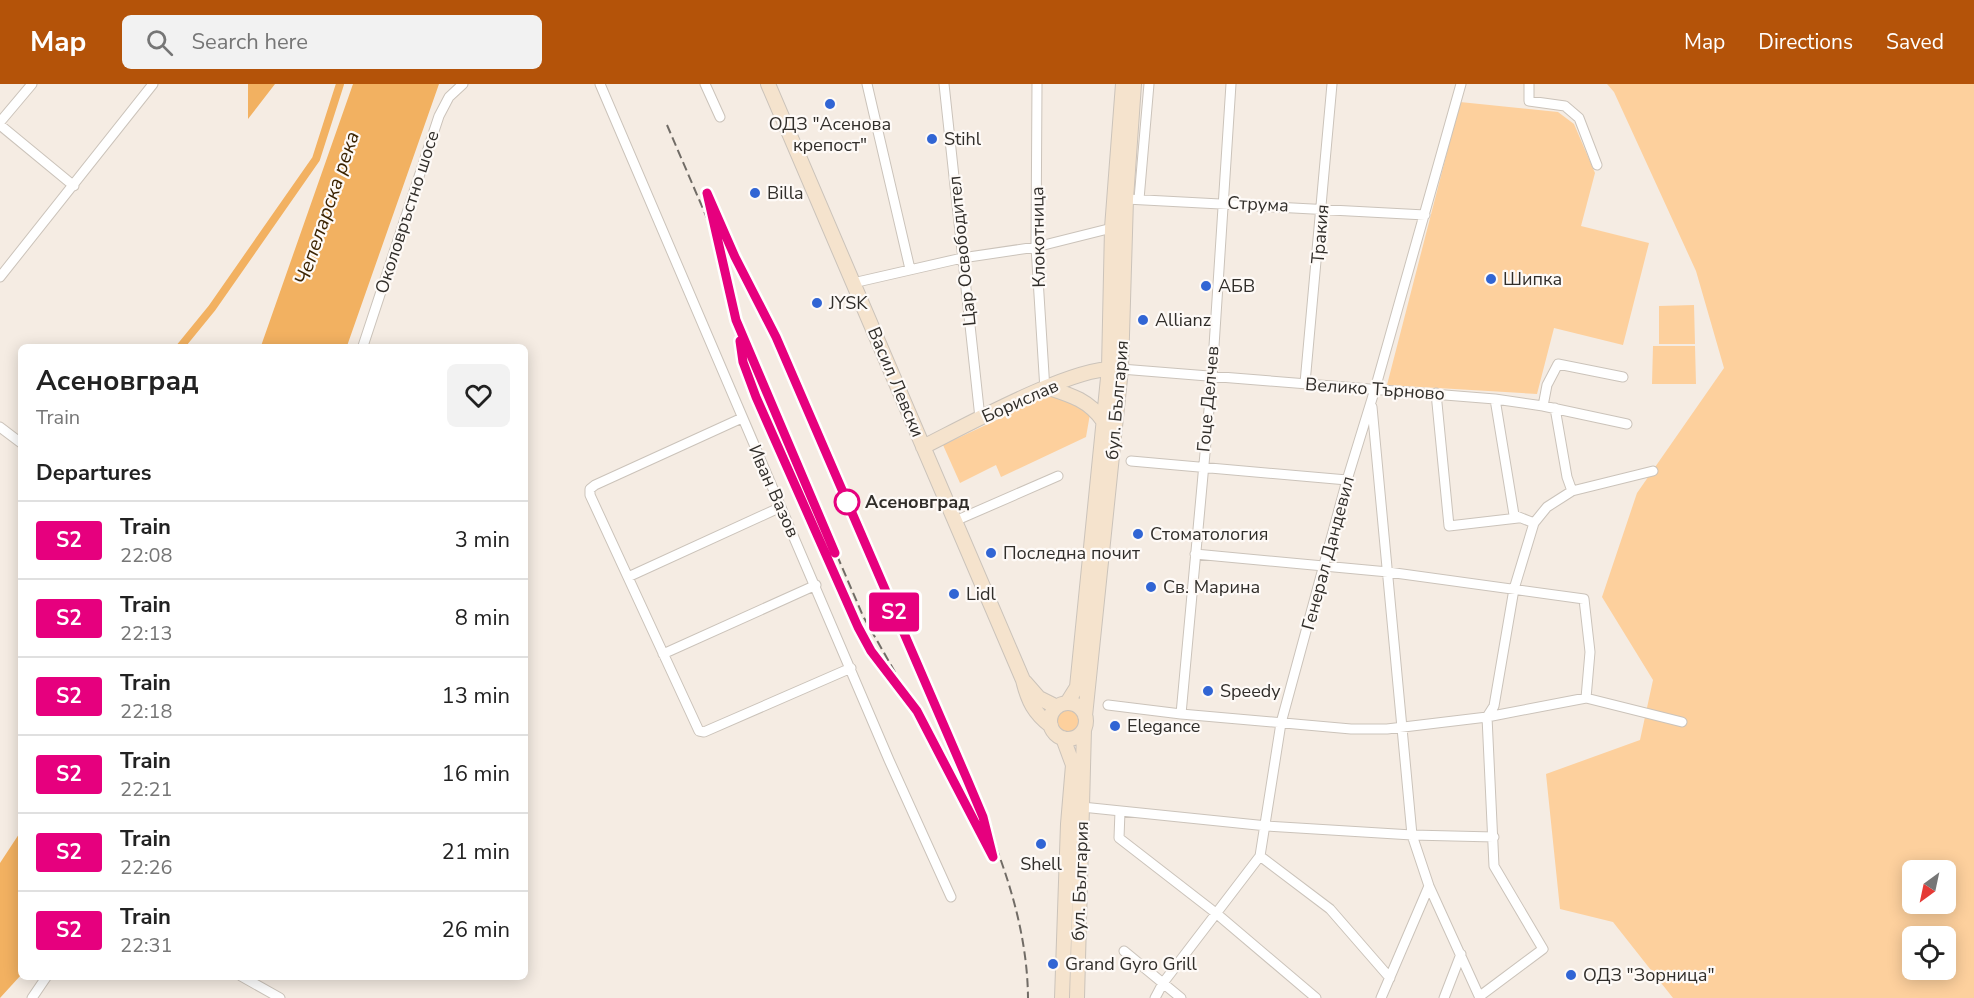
<!DOCTYPE html>
<html lang="en">
<head>
<meta charset="utf-8">
<style>
  :root { --surface:#fff; --page:#f2f2f2; --text:#222; --muted:#767676; --line:#e0e0e0; --accent:#b45309 }
  body { margin:0; font-family:"Nunito Sans",sans-serif; background:var(--page); color:var(--text); height:100vh; display:flex; flex-direction:column; font-size:22px; white-space:nowrap }
  * { box-sizing:border-box; margin:0 }
  p { font-size:20px; color:var(--muted) }
  .icon { flex:none; width:33px; height:33px; fill:none; stroke:currentColor; stroke-width:2; stroke-linecap:round; stroke-linejoin:round }
  .map { position:relative; flex:1; overflow:hidden }
  .sheet { position:absolute; left:18px; top:260px; width:510px; height:636px; display:flex; flex-direction:column; background:var(--surface); border-radius:9px; box-shadow:0 3px 15px #0003 }
  .sheet>* { flex:none }
  .badge { padding:0 12px; border-radius:4px; font-size:21px; line-height:39px }
  .needle { width:39px; rotate:213deg }
  .buttons { position:absolute; left:1902px; top:776px; display:grid; gap:12px }
  .buttons a { display:grid; place-items:center; width:54px; height:54px; border-radius:9px; background:var(--surface); box-shadow:0 3px 15px #0003; font-size:30px }
  .map>.badge { position:absolute; translate:-50% -50%; box-shadow:0 0 0 3px #fff }
  h2 { padding:0 18px; font-size:22px; line-height:54px }
  .round { display:grid; place-items:center; flex:none; width:63px; height:63px; border-radius:9px; background:var(--page) }
  .head { display:flex; align-items:center; justify-content:space-between; height:102px; padding:0 18px }
  h1 { font-size:28px; font-weight:700; line-height:45px }
  ul { padding:0; list-style:none }
  li { display:flex; align-items:center; gap:18px; height:78px; padding:0 18px; border-top:2px solid var(--line) }
  li div { flex:1 }
  li b { display:block; font-size:22px }
  li em { font-style:normal }
  li .badge { min-width:66px; font-weight:700; text-align:center }
  header { display:flex; align-items:center; gap:36px; box-sizing:border-box; height:84px; padding:0 30px; background:var(--accent); color:#fff }
  header strong { font-size:28px }
  nav { display:flex; gap:33px; margin-inline-start:auto; font-size:21px }
  .search { width:420px; height:54px; background:var(--page); display:flex; align-items:center; gap:15px; box-sizing:border-box; padding:0 21px; border-radius:9px; color:var(--muted); font-size:22px }
  .map>svg:first-child { display:block }
</style>
</head>
<body>
<header>
<strong>Map</strong>
<div class="search"><svg class="icon" aria-label="search" viewBox="0 0 24 24"><circle cx="10" cy="10" r="6"/><path d="M15 15l6 6"/></svg>Search here</div>
<nav><a>Map</a><a>Directions</a><a>Saved</a></nav>
</header>
<div class="map">
<svg width="1974" height="914" viewBox="0 0 1974 914">
  <rect width="100%" height="100%" fill="#f5ece3"/>
  <path fill="#fdd09d" fill-rule="evenodd" d="M1607,0H1974V914H1673L1613,838L1560,825L1546,690L1640,656L1653,596L1602,513L1637,409L1724,284L1696,187L1614,8ZM1912,786H1946V819H1912ZM1912,852H1946V885H1912Z
    M1460,18L1558,28L1574,40L1595,89L1581,142L1649,159L1623,261L1554,244L1537,310L1387,301Z
    M1694,221L1695,260H1659V222Z
    M1653,262H1695L1696,300H1652Z
    M1052,310L1071,317L1090,330L1086,353L1001,393L996,381L960,399L943,361Z
    M1056 636a12 12 0 1 1 24 0a12 12 0 1 1-24 0Z"/>
  <path fill="#f2b161" d="M248,0H275L248,35Z
    M353,0H439L347,262H261Z
    M21,747V891L0,914V779Z"/>
  <g fill="none" stroke-linecap="round" stroke-linejoin="round">
    <path stroke="#f2b161" stroke-width="8" d="M181,262L212,224L316,75L340,0"/>
    <defs>
      <path id="street" d="M600,0L889,676L951,813
        M705,0L720,33
        M867,0L910,185
        M944,0L980,334
        M1037,0L1036,163L1045,306
        M1529,0V17L1565,22L1579,34L1597,81
        M0,38L32,0
        M0,41L74,102
        M1126,115L1425,131
        M1139,115L1149,0
        M0,193L153,0
        M853,199L962,174L1036,163L1112,144
        M363,262L439,32L449,13L463,0
        M1121,285L1495,315L1543,322L1627,340
        M1305,299L1332,0
        M1436,309L1449,442L1518,434
        M1495,315L1514,431L1534,439
        M1543,322L1547,301L1558,280L1623,293
        M1372,323L1412,751L1429,802L1480,914
        M1555,324L1567,393L1572,407
        M742,334L595,401L590,405V411L699,647L704,648L851,584
        M0,343L21,359
        M1131,377L1347,396
        M955,437L1058,392
        M1195,470L1388,488L1584,515L1590,568L1586,614
        M628,493L781,423
        M663,570L816,501
        M1108,621L1181,630L1351,645H1387L1487,633L1586,614L1682,638
        M1181,630L1212,293L1231,0
        M1082,723L1267,742L1412,751L1494,753
        M1120,727L1119,754L1217,830L1316,914
        M1260,772L1330,825L1390,894
        M1124,867L1181,914
        M241,892L280,914
        M1480,912L1543,865L1494,782L1487,633L1494,622L1514,505L1534,439L1547,423L1572,407L1653,387
        M32,914L47,892
        M1155,914L1163,899L1260,772L1281,639L1347,396L1375,305L1461,0
        M1381,914L1429,802
        M1444,914L1461,870"/>
      <path id="secondary" d="M768,0L1023,596C1028,617 1034,629 1051,642
        M1049,304C1071,311 1090,317 1103,337
        M923,363C965,342 1075,281 1117,285
        M1025,598L1039,614L1057,623
        M1067,619L1077,603L1109,284L1112,144L1123,0
        M1050 637a18 18 0 1 1 36 0a18 18 0 1 1-36 0Z
        M1085,632L1121,285L1126,115L1134,0
        M1062,914L1068,740L1073,681L1063,654
        M1077,914L1084,645"/>
    </defs>
    <use href="#street" stroke="#cbc3ba" stroke-width="11"/>
    <use href="#secondary" stroke="#cbc3ba" stroke-width="16"/>
    <use href="#street" stroke="#fff" stroke-width="9"/>
    <use href="#secondary" stroke="#f5e3cd" stroke-width="14"/>
    <path stroke="#716c66" stroke-width="2" stroke-dasharray="9 4.5" stroke-linecap="butt" d="M667,41L716,155
      M707,109L735,173L776,253C827,371 878,490 929,609C971,707 1027,805 1028,914
      M716,147C731,202 736,259 756,313L858,543L884,583
      M736,236L863,532L936,660L986,761"/>
  </g>
  <g fill="none" stroke-linecap="round" stroke-linejoin="round">
    <defs>
      <path id="line" d="M740,257L743,278L756,313L858,543L871,567L917,627L993,773L983,733L967,695L776,253L735,173L707,109L736,236L835,469"/>
    </defs>
    <use href="#line" stroke="#fff" stroke-width="14"/>
    <use href="#line" stroke="#e6007e" stroke-width="9"/>
  </g>
  <g fill="#3165d4" stroke="#fefaf7" stroke-width="2">
    <circle cx="830" cy="20" r="6"/>
    <circle cx="932" cy="55" r="6"/>
    <circle cx="755" cy="109" r="6"/>
    <circle cx="1491" cy="195" r="6"/>
    <circle cx="1206" cy="202" r="6"/>
    <circle cx="817" cy="219" r="6"/>
    <circle cx="1143" cy="236" r="6"/>
    <circle cx="1138" cy="450" r="6"/>
    <circle cx="991" cy="469" r="6"/>
    <circle cx="1151" cy="503" r="6"/>
    <circle cx="954" cy="510" r="6"/>
    <circle cx="1208" cy="607" r="6"/>
    <circle cx="1115" cy="642" r="6"/>
    <circle cx="1041" cy="760" r="6"/>
    <circle cx="1053" cy="880" r="6"/>
    <circle cx="1571" cy="891" r="6"/>
  </g>
  <circle fill="#fff" stroke="#e6007e" stroke-width="3" cx="847" cy="418" r="12"/>
  <g text-anchor="middle" dominant-baseline="central" stroke-width="4.5" stroke-linejoin="round" paint-order="stroke">
    <g font-size="18" fill="#312e2a" stroke="#fefaf7" text-anchor="start">
      <text x="830" y="40" text-anchor="middle">ОДЗ "Асенова<tspan x="830" dy="21">крепост"</tspan></text>
      <text x="944" y="55">Stihl</text>
      <text x="767" y="109">Billa</text>
      <text x="1503" y="195">Шипка</text>
      <text x="1218" y="202">АБВ</text>
      <text x="829" y="219">JYSK</text>
      <text x="1155" y="236">Allianz</text>
      <text x="1150" y="450">Стоматология</text>
      <text x="1003" y="469">Последна почит</text>
      <text x="1163" y="503">Св. Марина</text>
      <text x="966" y="510">Lidl</text>
      <text x="1220" y="607">Speedy</text>
      <text x="1127" y="642">Elegance</text>
      <text x="1041" y="780" text-anchor="middle">Shell</text>
      <text x="1065" y="880">Grand Gyro Grill</text>
      <text x="1583" y="891">ОДЗ "Зорница"</text>
    </g>
    <g font-size="18" fill="#312e2a" stroke="#fefaf7">
      <text transform="translate(1258 120) rotate(3)">Струма</text>
      <text transform="translate(407 128) rotate(-72)">Околовръстно шосе</text>
      <text transform="translate(1320 150) rotate(-85)">Тракия</text>
      <text transform="translate(1038 153) rotate(-91)">Клокотница</text>
      <text transform="translate(962 167) rotate(-96)">Цар Освободител</text>
      <text transform="translate(896 298) rotate(67)">Васил Левски</text>
      <text transform="translate(1375 305) rotate(4)">Велико Търново</text>
      <text transform="translate(1208 315) rotate(-85)">Гоце Делчев</text>
      <text transform="translate(1117 316) rotate(-85)">бул. България</text>
      <text transform="translate(1020 317) rotate(-24)">Борислав</text>
      <text transform="translate(774 407) rotate(66)">Иван Вазов</text>
      <text transform="translate(1328 469) rotate(-75)">Генерал Дандевил</text>
      <text transform="translate(1080 797) rotate(-88)">бул. България</text>
    </g>
    <g font-size="18" font-weight="bold" fill="#312e2a" stroke="#fefaf7" text-anchor="start">
      <text x="865" y="418">Асеновград</text>
    </g>
    <g font-size="20" font-style="italic" fill="#3c2300" stroke="#fefaf7">
      <text transform="translate(327 124) rotate(-71)">Чепеларска река</text>
    </g>
  </g>
</svg>
<div class="buttons">
<a><svg class="needle" viewBox="-14 -14 28 28"><path d="M0-13l5 13h-10z" fill="#e53935"/><path d="M0 13l5-13h-10z" fill="#767676"/></svg></a>
<a><svg class="icon" aria-label="locate" viewBox="0 0 24 24"><circle cx="12" cy="12" r="6"/><path d="M12 2v4M12 18v4M2 12h4M18 12h4"/></svg></a>
</div>
<b class="badge" style="left:894px;top:528px;background:#e6007e;color:#fff">S2</b>
<section class="sheet">
<div class="head"><div><h1>Асеновград</h1><p>Train</p></div><a class="round"><svg class="icon" aria-label="heart" viewBox="0 0 24 24"><path d="M12 20l-8-8c-3-5 5-10 8-4 3-6 11-1 8 4z"/></svg></a></div>
<h2>Departures</h2>
<ul>
<li><span class="badge" style="background:#e6007e;color:#fff">S2</span><div><b>Train</b><p>22:08</p></div><em>3 min</em></li>
<li><span class="badge" style="background:#e6007e;color:#fff">S2</span><div><b>Train</b><p>22:13</p></div><em>8 min</em></li>
<li><span class="badge" style="background:#e6007e;color:#fff">S2</span><div><b>Train</b><p>22:18</p></div><em>13 min</em></li>
<li><span class="badge" style="background:#e6007e;color:#fff">S2</span><div><b>Train</b><p>22:21</p></div><em>16 min</em></li>
<li><span class="badge" style="background:#e6007e;color:#fff">S2</span><div><b>Train</b><p>22:26</p></div><em>21 min</em></li>
<li><span class="badge" style="background:#e6007e;color:#fff">S2</span><div><b>Train</b><p>22:31</p></div><em>26 min</em></li>
</ul>
</section>
</div>
</body>
</html>
